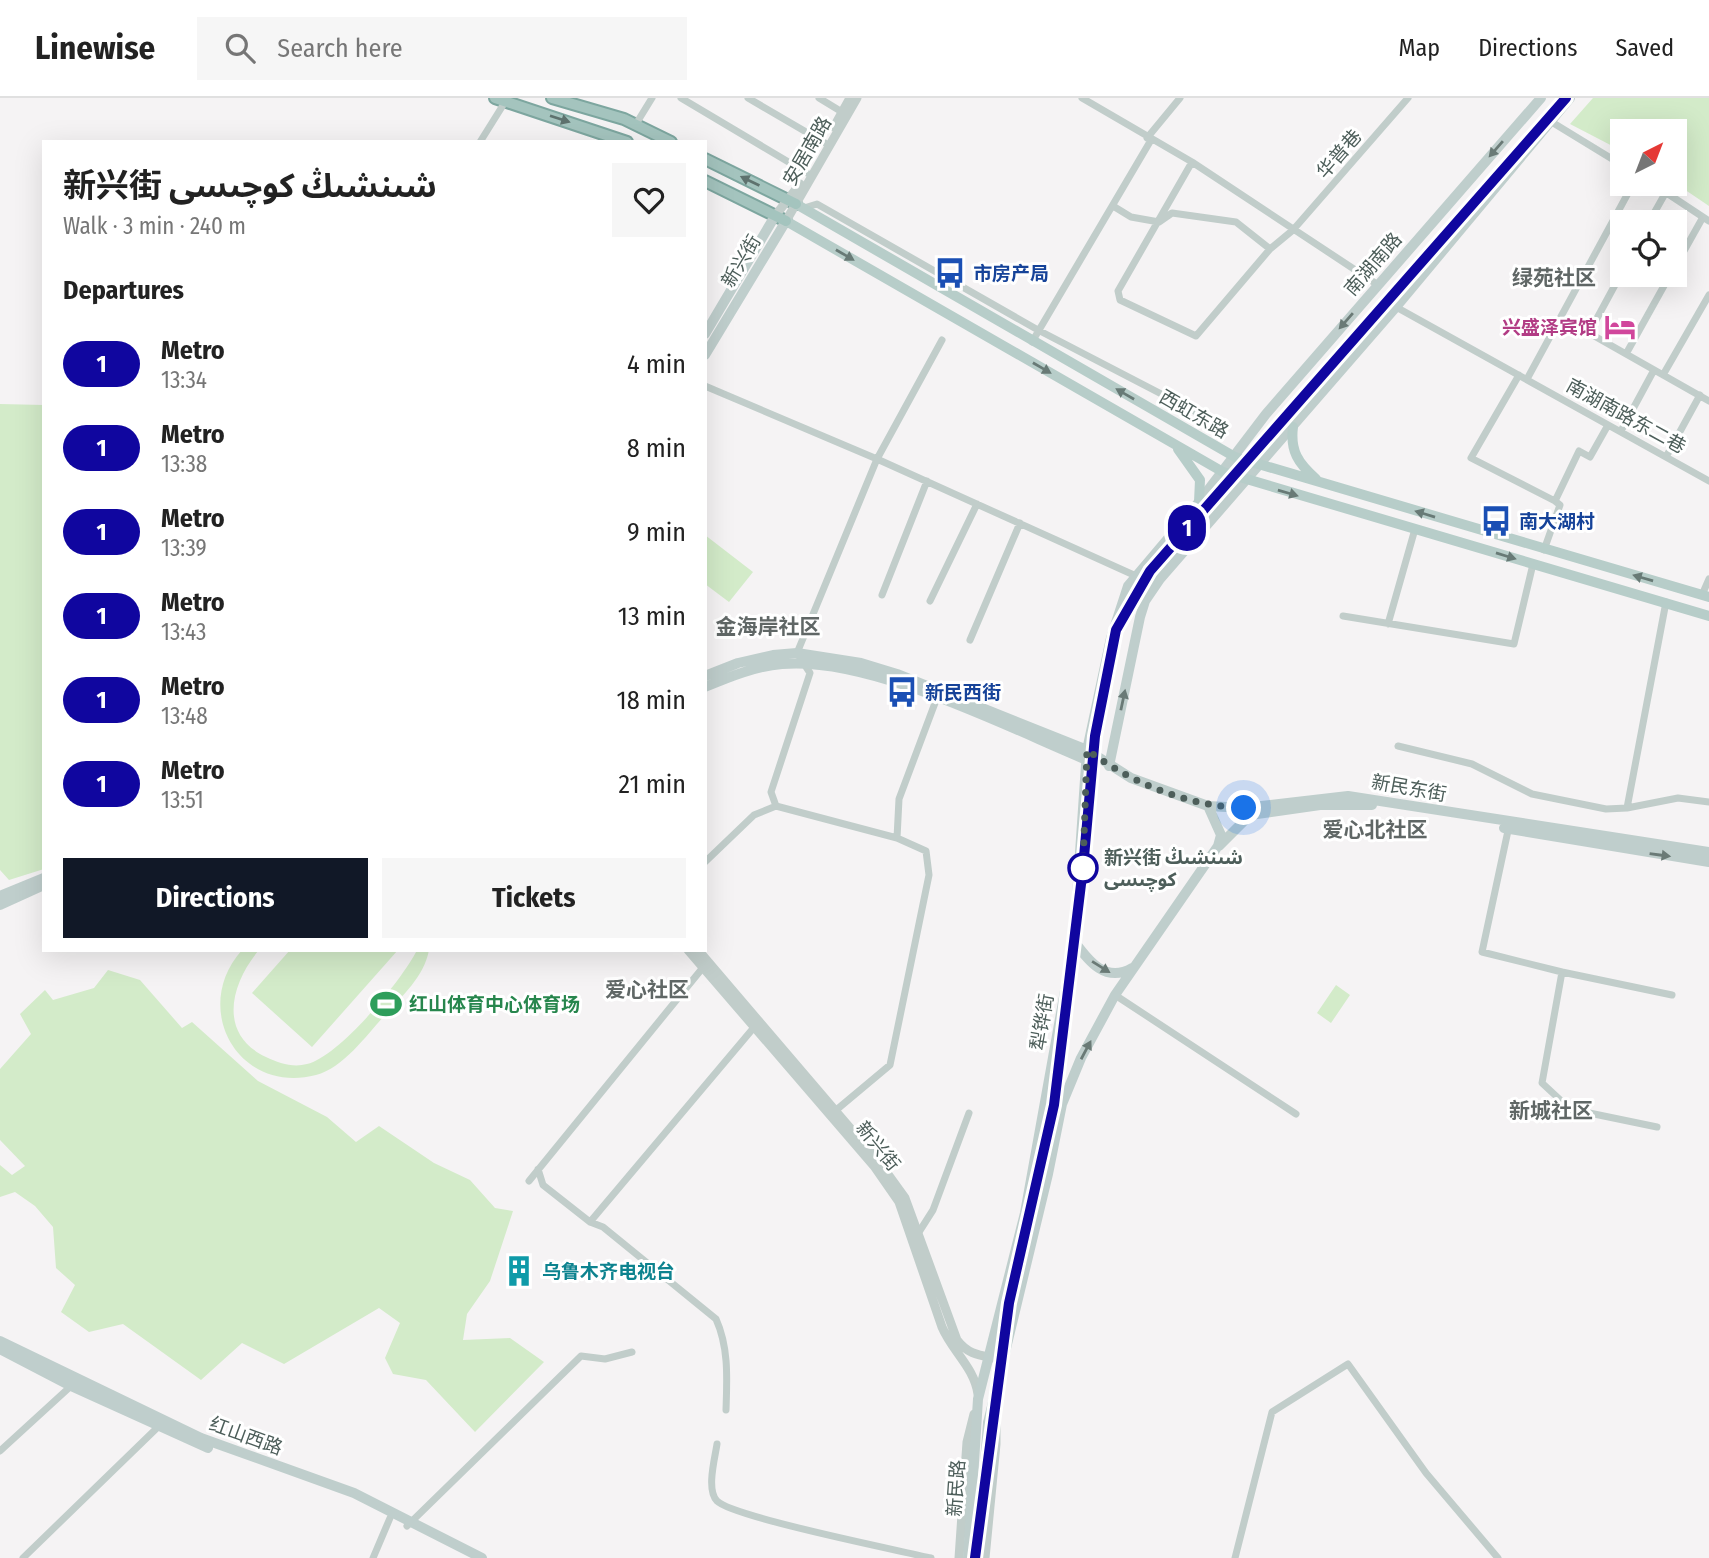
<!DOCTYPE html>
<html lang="en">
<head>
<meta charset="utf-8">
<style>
  :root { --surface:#fff; --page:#f6f6f6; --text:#222; --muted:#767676; --line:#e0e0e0; --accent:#111827 }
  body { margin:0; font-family:"Fira Sans Condensed","Noto Sans Arabic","Noto Sans SC",sans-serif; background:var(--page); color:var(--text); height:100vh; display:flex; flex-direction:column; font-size:26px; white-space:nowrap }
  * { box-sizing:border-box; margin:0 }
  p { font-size:23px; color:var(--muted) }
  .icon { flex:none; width:38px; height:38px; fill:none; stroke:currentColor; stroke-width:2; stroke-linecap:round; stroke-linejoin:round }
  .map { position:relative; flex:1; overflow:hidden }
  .drawer { position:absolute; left:42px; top:42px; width:665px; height:812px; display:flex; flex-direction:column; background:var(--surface); border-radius:0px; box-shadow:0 7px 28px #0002 }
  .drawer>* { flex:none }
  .badge { padding:0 14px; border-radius:23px; font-size:24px; line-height:46px }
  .needle { width:46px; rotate:42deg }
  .fabs { position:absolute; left:1610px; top:21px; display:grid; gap:14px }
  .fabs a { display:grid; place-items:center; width:77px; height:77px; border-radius:0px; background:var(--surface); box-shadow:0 7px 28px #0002; font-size:35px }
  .you { position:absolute; width:35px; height:35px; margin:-18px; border:5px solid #fff; border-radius:50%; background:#1a73e8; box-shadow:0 0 0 10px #1a73e833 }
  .map>.badge { position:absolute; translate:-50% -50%; box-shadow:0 0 0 4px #fff }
  h2 { padding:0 21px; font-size:26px; line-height:63px }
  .round { display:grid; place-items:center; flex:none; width:74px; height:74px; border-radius:0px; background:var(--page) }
  .overview { display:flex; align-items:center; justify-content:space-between; height:119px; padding:0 21px }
  h1 { font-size:33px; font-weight:700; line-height:52px }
  .action { display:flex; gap:14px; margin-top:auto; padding:14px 21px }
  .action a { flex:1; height:80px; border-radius:0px; background:var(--accent); color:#fff; font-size:28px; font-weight:700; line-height:80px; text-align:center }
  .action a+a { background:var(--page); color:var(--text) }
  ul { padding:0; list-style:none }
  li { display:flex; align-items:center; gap:21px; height:84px; padding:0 21px }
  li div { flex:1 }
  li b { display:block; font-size:26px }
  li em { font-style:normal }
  li .badge { min-width:77px; font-weight:700; text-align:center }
  header { display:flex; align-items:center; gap:42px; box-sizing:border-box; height:98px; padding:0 35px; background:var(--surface); border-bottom:2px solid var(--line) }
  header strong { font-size:33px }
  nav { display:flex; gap:38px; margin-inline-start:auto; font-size:24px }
  .search { width:490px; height:63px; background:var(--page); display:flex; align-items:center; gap:18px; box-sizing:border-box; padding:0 24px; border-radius:0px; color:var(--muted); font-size:26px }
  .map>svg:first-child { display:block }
</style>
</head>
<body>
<header>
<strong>Linewise</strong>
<div class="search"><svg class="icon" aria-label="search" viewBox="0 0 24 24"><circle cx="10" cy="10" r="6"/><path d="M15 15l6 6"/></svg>Search here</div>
<nav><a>Map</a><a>Directions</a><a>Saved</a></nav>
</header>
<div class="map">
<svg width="1709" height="1460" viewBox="0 0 1709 1460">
  <rect width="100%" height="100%" fill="#f5f3f4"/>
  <path fill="#d3ebc9" d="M1593,0H1709V108L1675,85V33H1622V53L1570,26Z
    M0,306L44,307V771L9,782L0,772Z
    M705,437L753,474L729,504L705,486Z
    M242,852H259C231,885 217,936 266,959C279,965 293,970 307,966C339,959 403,881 417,852H429C424,879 402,898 384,918C366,938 343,970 316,977C238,997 190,910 242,852Z
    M290,852H398L312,949L252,895Z
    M108,872L140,882L182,930L192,924L258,983L327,1019L356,1044L379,1028L434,1065L470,1082L495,1110L513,1113L490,1183L467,1216L463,1242L510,1240L544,1264L475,1334L426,1282L393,1276L385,1260L400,1225L379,1210L284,1266L242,1245L201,1282L123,1226L89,1234L61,1214L75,1187L56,1170L53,1129L35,1108L15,1094L0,1099V1067L12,1077L25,1068L0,1042V971L31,936L20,916L45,892L53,902L94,890Z
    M1336,887L1350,897L1331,925L1317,915Z"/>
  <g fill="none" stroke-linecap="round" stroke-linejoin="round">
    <defs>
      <path id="trunk" d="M495,0L627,44
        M552,0L624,21L671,44
        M705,61L796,106
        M705,83L786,123"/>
    </defs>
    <use href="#trunk" stroke="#7da69f" stroke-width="14"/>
    <path stroke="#c1cdca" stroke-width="7" d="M681,0L807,75
      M748,0L825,45
      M819,0L842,14
      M1082,0L1192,64L1378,187
      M1550,23L1622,67
      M636,26L652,0
      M1147,40L1180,0
      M480,44L505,4
      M1192,64L1118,193L1120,202L1196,238L1270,151L1293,132L1408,0
      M1653,86L1709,123
      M1113,108L1131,119L1159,124L1172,115L1236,124L1270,151
      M804,110L817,106L1038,232L1198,315
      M1649,124L1666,94
      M1675,169L1703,119
      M1622,174L1589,235L1709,303
      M1396,209L1709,383
      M1032,244L1151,42
      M1626,256L1670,177
      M1519,277L1471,360L1555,403
      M1663,277L1709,197
      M1527,281L1633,86
      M705,288L877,361L1156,487
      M1621,333L1654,272
      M1666,359L1700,297
      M1544,452L1560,407L1555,403L1579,353L1590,359L1608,327
      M882,497L927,383
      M1702,497L1709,481
      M930,503L977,406
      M1343,518L1514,546L1533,466
      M1388,526L1415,431
      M970,542L1020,425
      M1398,648L1472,666L1532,696L1606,711L1627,710L1678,700L1709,704
      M776,708L771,694L810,575L797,555L877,361L942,242
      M1627,710L1666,504
      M1509,728L1482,854L1562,874L1542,985L1570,1011L1657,1029
      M897,740L899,701L938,597
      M705,764L754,717L776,708L897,740L926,753L929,777L890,967L835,1013
      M1562,874L1672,897
      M1115,897L1296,1016
      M538,1071L543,1087L590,1124L603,1129L716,1221C729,1250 727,1281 726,1312
      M529,1083L705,867
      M590,1124L756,927
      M919,1134L933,1112L969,1015
      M717,1346C715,1360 706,1392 717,1403C733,1419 897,1452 931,1460
      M0,1353L71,1288
      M407,1428L581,1258L605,1261L632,1254
      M23,1460L159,1328
      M373,1460L390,1420
      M1235,1460L1272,1314L1348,1266L1426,1375L1498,1460"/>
    <path stroke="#c1cdca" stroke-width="9" d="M834,29L850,0
      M775,118L800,86
      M786,123L857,0
      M688,852L874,1068L899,1104L942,1229C952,1253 974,1269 978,1296
      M698,852L879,1064L905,1100L957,1242C970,1259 983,1257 1003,1262
      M959,1460L967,1344L974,1316
      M985,1460L996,1346V1301"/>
    <path stroke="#bfcecc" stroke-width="10" d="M705,236L775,118
      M705,257L786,123
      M705,578L738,565L773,557L797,555L861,565L897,576L1087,652L1131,680L1208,708L1244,710L1348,698L1709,754
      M705,589C729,579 756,568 782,566C869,558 1005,628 1087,662
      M1109,668L1140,519L1145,503L1160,481L1396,209L1570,0
      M1504,730L1709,764
      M1219,748L1250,717L1320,707H1372
      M0,798L44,780
      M0,807L44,787
      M1074,843C1089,864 1106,885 1132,870
      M0,1243L201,1340L354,1395L482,1460
      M0,1251L71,1288L208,1350
      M988,1325L1048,1076L1062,1006L1081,960L1115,897L1218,748L1221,737L1208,708
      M968,1460L978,1301L1025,1115L1074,843L1087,652L1111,540L1128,488L1199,404L1266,316L1541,0"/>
    <path stroke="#b7cdc9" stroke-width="10" d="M796,106L1235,359L1709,499
      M786,123L1223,374L1709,518
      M1293,329C1290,353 1298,365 1316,381
      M1178,351L1200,382L1199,404"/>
    <use href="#trunk" stroke="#a4c4be" stroke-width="10"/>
    <path stroke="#bfcecc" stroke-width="10" d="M978,1460L988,1325"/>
  </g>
  <defs><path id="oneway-solid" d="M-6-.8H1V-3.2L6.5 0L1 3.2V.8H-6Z" transform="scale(1.75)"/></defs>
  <g fill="#5e726e">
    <use href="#oneway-solid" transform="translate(560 21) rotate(18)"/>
    <use href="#oneway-solid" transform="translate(750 83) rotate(-154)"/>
  </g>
  <g fill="#6a7a76">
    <use href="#oneway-solid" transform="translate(1496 51) rotate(131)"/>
    <use href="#oneway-solid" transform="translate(1346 223) rotate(131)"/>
    <use href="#oneway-solid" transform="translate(1123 602) rotate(-78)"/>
    <use href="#oneway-solid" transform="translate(1660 757) rotate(8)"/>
    <use href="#oneway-solid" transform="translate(1101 869) rotate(32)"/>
    <use href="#oneway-solid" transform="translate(1086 952) rotate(-62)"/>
  </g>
  <g fill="#687a76">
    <use href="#oneway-solid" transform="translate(845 157) rotate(30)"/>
    <use href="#oneway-solid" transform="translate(1042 270) rotate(30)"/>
    <use href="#oneway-solid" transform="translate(1125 296) rotate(-150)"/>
    <use href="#oneway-solid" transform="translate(1288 395) rotate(16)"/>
    <use href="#oneway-solid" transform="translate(1425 416) rotate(-163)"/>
    <use href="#oneway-solid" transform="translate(1506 458) rotate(17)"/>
    <use href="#oneway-solid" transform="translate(1643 480) rotate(-164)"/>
  </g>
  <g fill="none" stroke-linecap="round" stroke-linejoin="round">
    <defs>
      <path id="line" d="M975,1460L1009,1205L1054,1007L1083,770L1095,638L1116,532L1150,473L1566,0"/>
    </defs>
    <use href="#line" stroke="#fff" stroke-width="16"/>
    <use href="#line" stroke="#10069f" stroke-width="10"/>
    <path stroke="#4d5e5a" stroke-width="7" stroke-dasharray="0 12.6" d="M1083,770L1087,652C1134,686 1187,708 1244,710"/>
  </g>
  <defs>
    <symbol id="bus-bare" viewBox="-9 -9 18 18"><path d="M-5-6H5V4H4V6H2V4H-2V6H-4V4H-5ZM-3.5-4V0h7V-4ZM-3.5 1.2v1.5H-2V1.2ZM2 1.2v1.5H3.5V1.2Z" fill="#1a4fb4" stroke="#fff" stroke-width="2.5" paint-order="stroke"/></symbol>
    <symbol id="hotel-bare" viewBox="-9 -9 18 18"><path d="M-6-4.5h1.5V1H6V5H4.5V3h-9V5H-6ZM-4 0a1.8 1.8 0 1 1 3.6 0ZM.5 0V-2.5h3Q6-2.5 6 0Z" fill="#d1479c" stroke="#fff" stroke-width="2.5" paint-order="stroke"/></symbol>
    <symbol id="stadium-bare" viewBox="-9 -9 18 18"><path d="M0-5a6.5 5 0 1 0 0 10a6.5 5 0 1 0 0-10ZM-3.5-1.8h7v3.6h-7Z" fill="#2e9e5b" stroke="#fff" stroke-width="2.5" paint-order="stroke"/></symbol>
    <symbol id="building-bare" viewBox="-9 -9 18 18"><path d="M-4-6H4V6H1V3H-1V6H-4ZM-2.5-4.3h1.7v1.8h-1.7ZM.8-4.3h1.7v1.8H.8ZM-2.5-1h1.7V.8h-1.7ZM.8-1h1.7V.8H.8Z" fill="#0f9aa8" stroke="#fff" stroke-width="2.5" paint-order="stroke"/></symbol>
  </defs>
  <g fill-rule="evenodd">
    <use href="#bus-bare" x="928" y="153" width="44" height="44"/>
    <use href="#hotel-bare" x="1598" y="207" width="44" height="44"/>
    <use href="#bus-bare" x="1474" y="401" width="44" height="44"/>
    <use href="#bus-bare" x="880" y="572" width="44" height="44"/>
    <use href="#stadium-bare" x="364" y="884" width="44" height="44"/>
    <use href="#building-bare" x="497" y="1151" width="44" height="44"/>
  </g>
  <circle fill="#fff" stroke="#10069f" stroke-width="3.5" cx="1083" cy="770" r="14"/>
  <g text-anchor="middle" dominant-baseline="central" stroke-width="6" stroke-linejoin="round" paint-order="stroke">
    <g font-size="19" fill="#4d5e5a" stroke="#fff">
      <text transform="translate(807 53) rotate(-60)">安居南路</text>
      <text transform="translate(1339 56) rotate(-49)">华普巷</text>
      <text transform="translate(741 163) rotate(-59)">新兴街</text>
      <text transform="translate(1373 166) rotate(-49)">南湖南路</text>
      <text transform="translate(1194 316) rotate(30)">西虹东路</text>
      <text transform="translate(1626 318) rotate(29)">南湖南路东二巷</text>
      <text transform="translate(1409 690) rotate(10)">新民东街</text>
      <text transform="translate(1042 924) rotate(-80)">犁铧街</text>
      <text transform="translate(878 1048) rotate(51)">新兴街</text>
      <text transform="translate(246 1338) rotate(20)">红山西路</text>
      <text transform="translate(956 1390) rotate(-86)">新民路</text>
    </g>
    <g font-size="19" font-weight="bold" fill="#164399" stroke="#fff" text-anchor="start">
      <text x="973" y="175">市房产局</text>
      <text x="1519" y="423">南大湖村</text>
      <text x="925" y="594">新民西街</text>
    </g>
    <g font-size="19" font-weight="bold" fill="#b23c85" stroke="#fff" text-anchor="end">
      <text x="1597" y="229">兴盛泽宾馆</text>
    </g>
    <g font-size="19" font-weight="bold" fill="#4d5e5a" stroke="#fff" text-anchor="start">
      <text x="1104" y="759">新兴街 شىنشىڭ<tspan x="1104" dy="22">كوچىسى</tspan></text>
    </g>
    <g font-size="19" font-weight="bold" fill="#27864d" stroke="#fff" text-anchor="start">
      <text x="409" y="906">红山体育中心体育场</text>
    </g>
    <g font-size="19" font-weight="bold" fill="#0d838f" stroke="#fff" text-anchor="start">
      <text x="542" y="1173">乌鲁木齐电视台</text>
    </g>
    <g font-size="21" font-weight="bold" fill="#606766" stroke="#fff">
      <text x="1554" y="180">绿苑社区</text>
      <text x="768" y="529">金海岸社区</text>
      <text x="1375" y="732">爱心北社区</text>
      <text x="647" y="892">爱心社区</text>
      <text x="1551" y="1013">新城社区</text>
    </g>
  </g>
</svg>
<div class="fabs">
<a><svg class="needle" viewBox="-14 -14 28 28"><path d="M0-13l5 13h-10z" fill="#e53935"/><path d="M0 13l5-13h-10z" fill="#767676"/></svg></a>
<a><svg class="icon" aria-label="locate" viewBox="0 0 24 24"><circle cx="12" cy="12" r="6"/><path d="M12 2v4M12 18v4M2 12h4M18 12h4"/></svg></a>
</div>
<div class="you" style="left:1244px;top:710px"></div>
<b class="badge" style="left:1187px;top:430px;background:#10069f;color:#fff">1</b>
<section class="drawer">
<div class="overview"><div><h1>新兴街 شىنشىڭ كوچىسى</h1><p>Walk · 3 min · 240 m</p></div><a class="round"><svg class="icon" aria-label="heart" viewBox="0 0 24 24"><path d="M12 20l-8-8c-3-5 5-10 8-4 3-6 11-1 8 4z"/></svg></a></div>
<h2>Departures</h2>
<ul>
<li><span class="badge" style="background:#10069f;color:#fff">1</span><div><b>Metro</b><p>13:34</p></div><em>4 min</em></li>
<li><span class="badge" style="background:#10069f;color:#fff">1</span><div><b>Metro</b><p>13:38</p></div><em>8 min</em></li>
<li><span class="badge" style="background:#10069f;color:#fff">1</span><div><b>Metro</b><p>13:39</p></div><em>9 min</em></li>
<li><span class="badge" style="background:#10069f;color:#fff">1</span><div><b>Metro</b><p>13:43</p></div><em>13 min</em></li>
<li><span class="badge" style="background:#10069f;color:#fff">1</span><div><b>Metro</b><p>13:48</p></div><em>18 min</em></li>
<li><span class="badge" style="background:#10069f;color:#fff">1</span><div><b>Metro</b><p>13:51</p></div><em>21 min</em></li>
</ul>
<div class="action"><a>Directions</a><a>Tickets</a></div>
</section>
</div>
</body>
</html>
